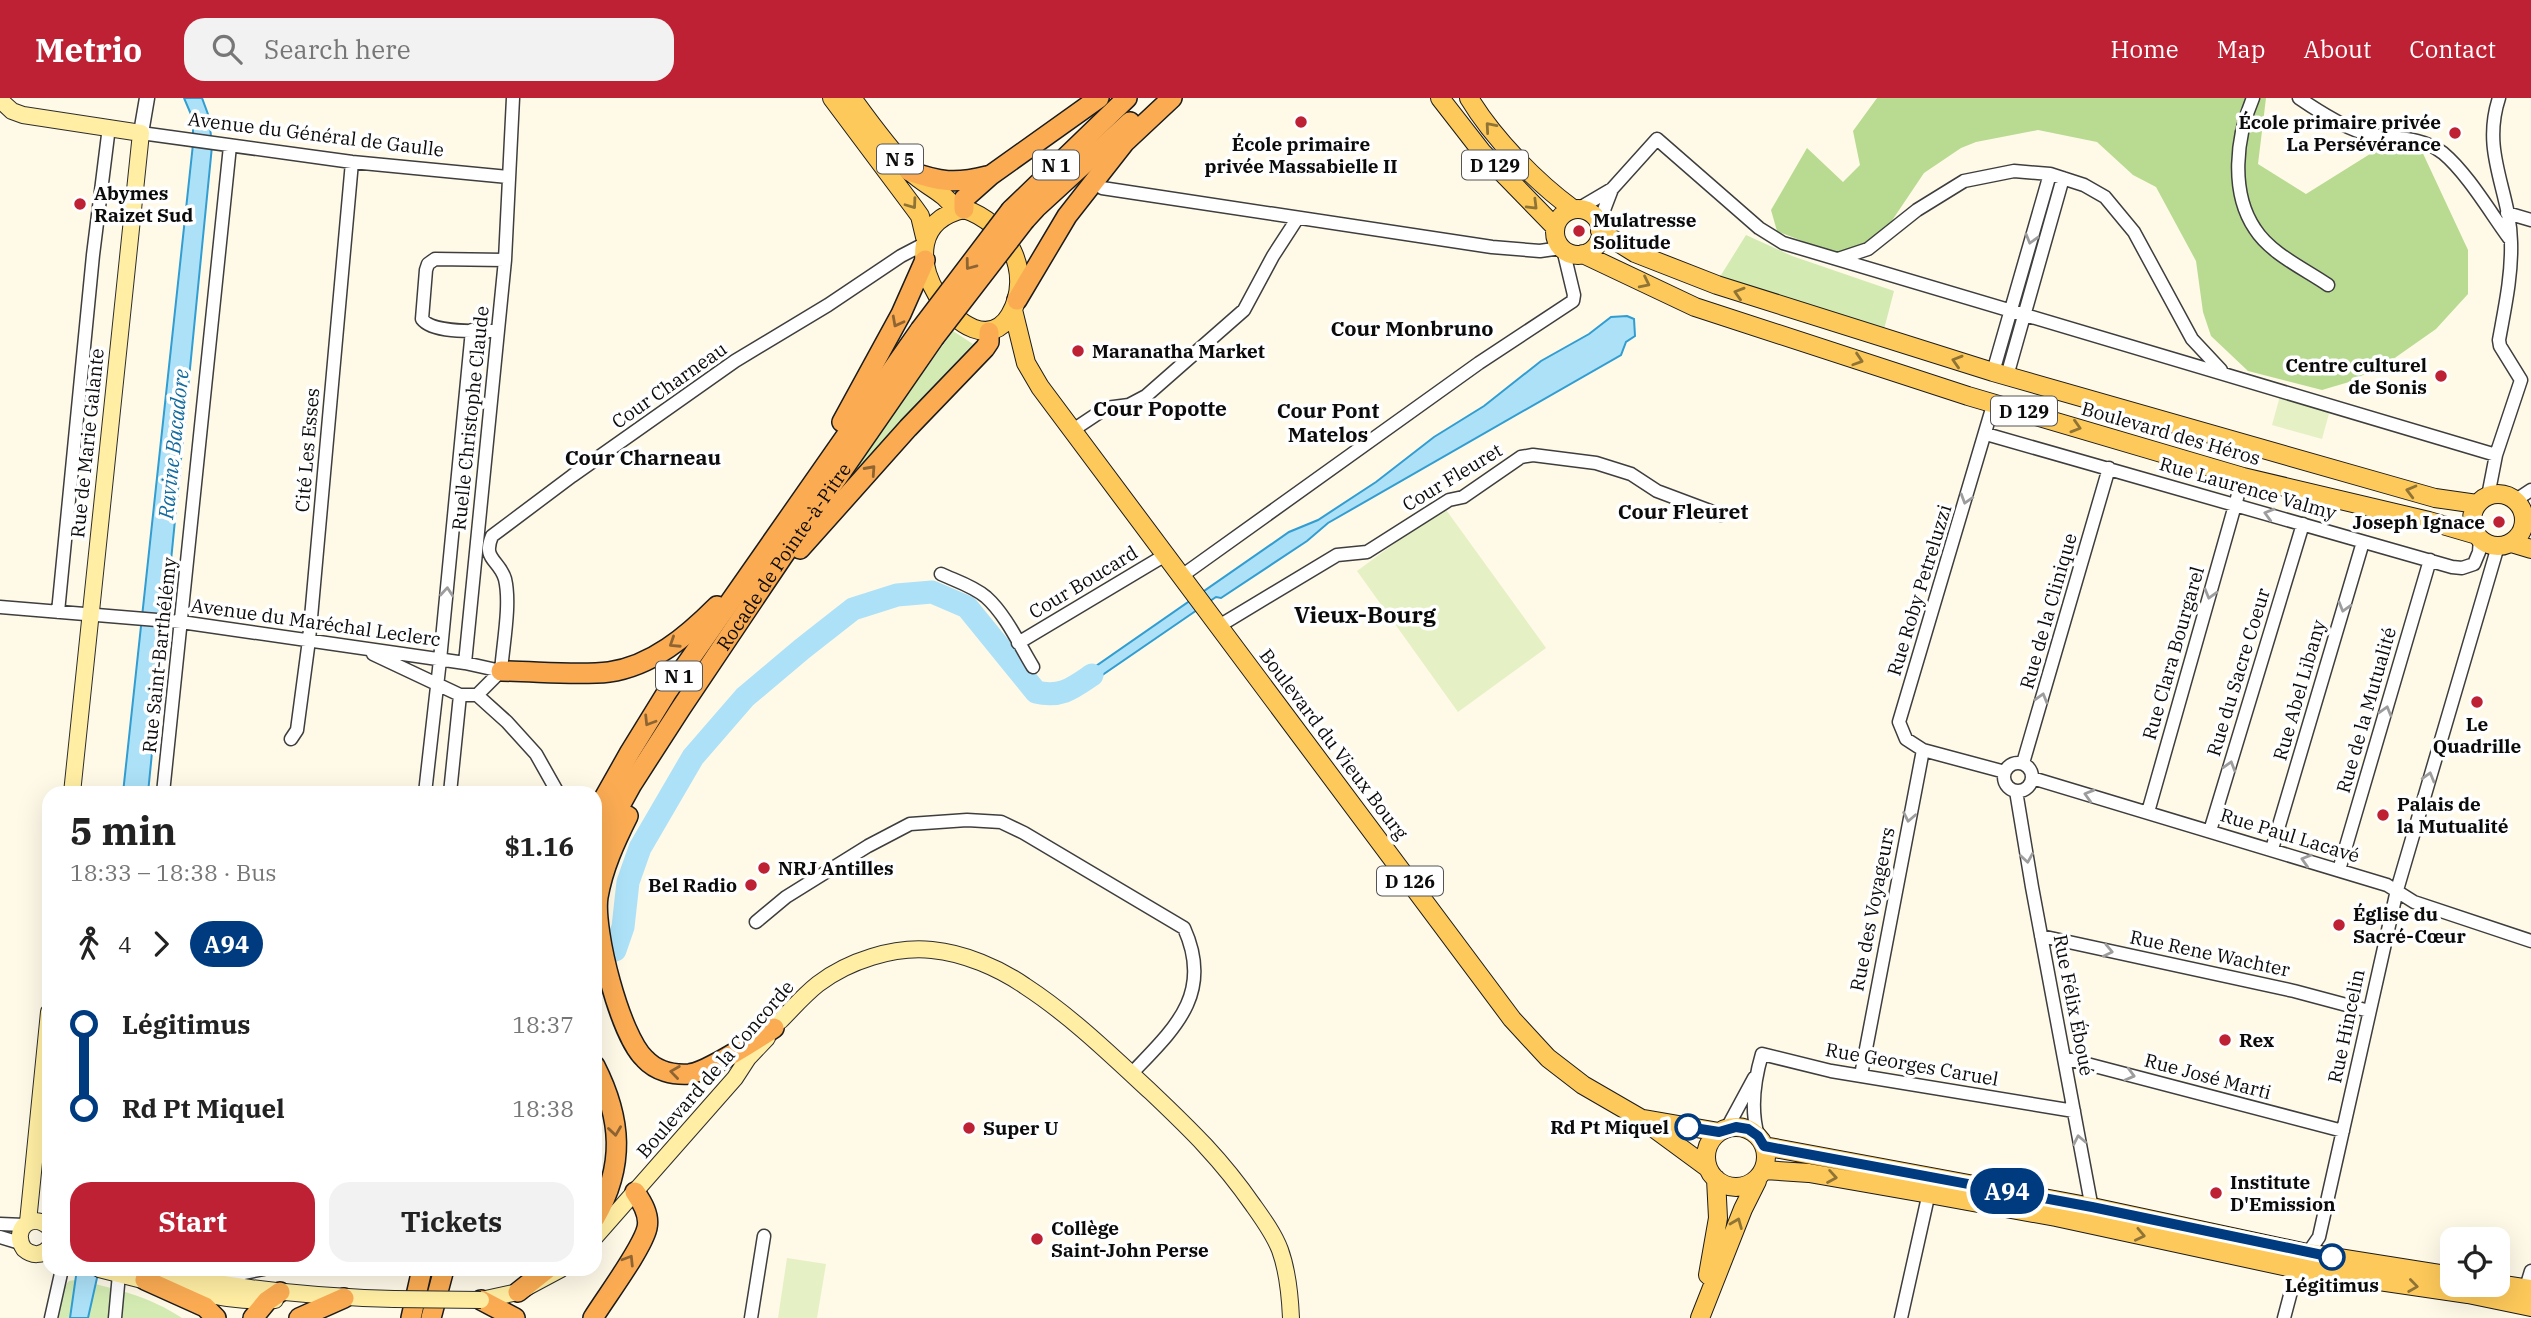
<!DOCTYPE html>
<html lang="en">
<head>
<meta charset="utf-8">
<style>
  :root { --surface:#fff; --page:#f2f2f2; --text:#222; --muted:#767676; --accent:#be2034 }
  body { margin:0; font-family:"IBM Plex Serif",serif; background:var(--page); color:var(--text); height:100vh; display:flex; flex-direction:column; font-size:26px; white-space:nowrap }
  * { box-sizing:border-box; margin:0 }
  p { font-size:23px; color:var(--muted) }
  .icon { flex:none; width:38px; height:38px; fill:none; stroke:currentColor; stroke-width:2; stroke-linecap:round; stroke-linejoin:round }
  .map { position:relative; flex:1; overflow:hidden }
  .details { position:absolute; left:42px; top:688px; width:560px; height:490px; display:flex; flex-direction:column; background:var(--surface); border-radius:21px; box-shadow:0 7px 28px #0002 }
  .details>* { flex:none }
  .badge { padding:0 14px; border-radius:23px; font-size:24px; line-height:46px }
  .buttons { position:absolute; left:2440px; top:1129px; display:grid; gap:14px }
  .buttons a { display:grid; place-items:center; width:70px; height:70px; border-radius:14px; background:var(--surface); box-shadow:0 7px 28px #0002; font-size:35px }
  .map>.badge { position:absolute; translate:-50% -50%; box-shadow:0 0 0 4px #fff }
  .legs { display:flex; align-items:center; gap:10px; height:77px; padding:0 28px; font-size:23px }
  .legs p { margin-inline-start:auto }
  .head { display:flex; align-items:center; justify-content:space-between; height:119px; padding:0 28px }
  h1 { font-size:38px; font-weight:700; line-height:52px }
  .primary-button { display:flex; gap:14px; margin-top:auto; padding:14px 28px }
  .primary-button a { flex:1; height:80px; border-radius:21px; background:var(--accent); color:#fff; font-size:28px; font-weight:700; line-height:80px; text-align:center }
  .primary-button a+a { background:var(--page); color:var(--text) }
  ul { padding:0 28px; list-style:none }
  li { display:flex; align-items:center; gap:24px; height:84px; font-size:26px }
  li i { display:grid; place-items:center; width:10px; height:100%; margin:0 9px; background:currentColor }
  li i::after { content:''; width:18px; height:18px; margin:-9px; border:5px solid; border-radius:50%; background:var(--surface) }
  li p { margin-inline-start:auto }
  li:first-child i { background:linear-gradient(#0000 50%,currentColor 0) }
  li:last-child i { background:linear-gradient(currentColor 50%,#0000 0) }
  header { display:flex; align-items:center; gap:42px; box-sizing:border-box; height:98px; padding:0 35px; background:var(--accent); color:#fff }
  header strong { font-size:33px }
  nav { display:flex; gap:38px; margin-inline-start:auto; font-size:24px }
  .search { width:490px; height:63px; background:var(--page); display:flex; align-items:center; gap:18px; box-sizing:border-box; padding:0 24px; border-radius:21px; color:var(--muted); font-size:26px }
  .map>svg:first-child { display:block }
</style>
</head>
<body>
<header>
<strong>Metrio</strong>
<div class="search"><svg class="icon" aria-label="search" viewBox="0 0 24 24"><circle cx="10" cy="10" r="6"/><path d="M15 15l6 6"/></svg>Search here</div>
<nav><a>Home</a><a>Map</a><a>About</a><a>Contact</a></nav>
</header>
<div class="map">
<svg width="2531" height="1220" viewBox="0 0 2531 1220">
  <rect width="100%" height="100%" fill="#fff9e8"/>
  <path fill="#d3eab2" d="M1746,137L1792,158L1894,193L1882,239L1718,182Z
    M953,233L973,246L904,319L853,385L850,376Z
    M75,1182C112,1189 151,1199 182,1220H57L64,1189L69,1183Z"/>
  <path fill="#b8db91" d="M1877,0H2266L2258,66L2306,96L2378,51L2419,47L2468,152V196L2436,231L2389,264L2349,284L2322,292L2248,273L2211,238L2203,214L2196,163L2156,89L2133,77L2097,44L2038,32L1976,44L1961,50L1924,75L1887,130L1859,149L1838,157L1777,133L1771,112L1807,50L1843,84L1860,67L1853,33Z"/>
  <path fill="#e5f1c4" d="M2280,298L2330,312L2322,341L2272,327Z
    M1444,409L1546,550L1458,614L1357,473Z
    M787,1160L826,1166L817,1220H778Z"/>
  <path fill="#ace1f8" stroke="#319dd1" stroke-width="2" d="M184,0H202L209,19L212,48L148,695H123L193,46V21Z
    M1627,218L1634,221L1635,238L1626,244L1621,257L1328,425L1307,443L1221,500L1216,499L1079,593L1068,594L1073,584L1289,434L1318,422L1376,384L1434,339L1484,308L1541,263L1589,236L1611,219Z
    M77,1171H99L88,1220H70Z"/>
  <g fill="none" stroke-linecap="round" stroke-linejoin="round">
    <path stroke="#ace1f8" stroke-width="23" d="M615,852L623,829L628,784L640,750L693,659L745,599L802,551L853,511L897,497L932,494L967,509L1036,594C1061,600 1073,590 1092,577"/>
    <defs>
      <path id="minor" d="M2253,0C2236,39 2230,94 2255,131C2271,156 2305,171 2328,187
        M2299,0C2318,13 2347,32 2371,37C2395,41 2421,38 2443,55C2467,75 2490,114 2509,140
        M2499,0C2481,55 2510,92 2511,144C2512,177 2505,209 2499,242L2500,248L2521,282
        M141,35L352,64L508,79
        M1102,90L1492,149L1540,153L1561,150
        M1578,111L1612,91
        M2507,115L2531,122
        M1599,125L1612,91L1657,41L1759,130L1783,145L2496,357
        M1838,161L1868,151L1917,112L1964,83L2014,73L2050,76L2084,87L2105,99L2134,134L2192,241L2221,272
        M498,233C480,233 433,236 422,221L426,172L428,166L435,161L505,162
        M1993,274L2050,76
        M2007,278L2063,80
        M1994,304L1899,624L1906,641L1923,652L2005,674
        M1073,332L1106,310L1129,307L1146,298L1244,212L1273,158L1297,121
        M1986,336L2452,469L2462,470L2474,466L2479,454L2480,441
        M2488,398L2496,357L2521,282
        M2516,402L2531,392
        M941,476C956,483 973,488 986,499C1006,517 1019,546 1033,569
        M1183,477L1479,265L1573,203L1574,197L1563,151
        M0,509L181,524L465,565L501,573
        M58,514L93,157L109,29
        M1219,528L1337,457L1367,454L1449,402L1463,399L1521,359L1533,357L1596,365L1631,376L1657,393L1721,417
        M1018,545L1167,456
        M373,556L460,597H477L507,624L536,656L558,695
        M465,565L505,162L513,0
        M501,573C503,546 511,506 505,481C499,461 482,462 492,438L572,378L735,263L828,207L901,158L924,146
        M477,597L501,573
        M291,641L297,632L309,542L352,64
        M2023,665L2109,370
        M2004 679a14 14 0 1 1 28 0a14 14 0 1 1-28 0Z
        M2032,680L2387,787L2414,804L2531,843
        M2016,693L2032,789L2093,1116
        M163,695L230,48
        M425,695L440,562L472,232
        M450,695L460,597
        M2148,714L2243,379
        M2210,733L2303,426
        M2272,751L2363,444
        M2339,772L2430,462
        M756,824L786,799L868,748L910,726L967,722L1001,724L1024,735L1184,830C1214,896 1174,931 1132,975
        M2041,838L2294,893L2369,913
        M2064,960L2343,1033
        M1861,977L1923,652
        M1727,1030L1754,980
        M1758,1038C1750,1010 1754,983 1762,956L1831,973L2074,1013
        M0,1126L24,1127
        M0,1139L20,1145
        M213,1181L264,1171
        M2524,1196L2531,1173
        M51,1220L62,1171
        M115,1220L119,1176
        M751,1220L764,1138
        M1901,1220L1930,1090
        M2284,1220L2297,1171L2319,1139L2397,792L2498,448"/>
      <path id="tertiary" d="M141,35L147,0"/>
      <path id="secondary" d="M0,2L12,13L23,17L141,35L72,695
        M780,923C792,911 804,897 818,886C848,863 894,848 932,852C964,855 999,870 1025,888C1071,918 1111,957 1151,994C1191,1032 1221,1061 1253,1107C1263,1121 1274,1136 1280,1152C1288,1174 1290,1197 1291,1220
        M28,1124L49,914
        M49,1129C31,1113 11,1132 24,1151C32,1158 42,1158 49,1150
        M595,1139L735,980L748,960L767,940
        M99,1171L154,1185
        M150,1171C231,1191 311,1199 394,1201
        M176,1190C209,1197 241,1205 275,1202
        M481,1202L518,1194L561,1171"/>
      <path id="primary" d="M832,0L915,111L920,118L925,139
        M852,0C870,25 889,51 911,74C925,88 946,94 956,113
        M1440,0L1482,54L1555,129
        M1469,0C1493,40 1536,84 1573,111
        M964,111C1008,125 1034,175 1010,217C973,281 867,133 964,111Z
        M1555 134a23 23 0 1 1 46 0a23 23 0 1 1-46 0Z
        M1600,133L1635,155L1717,187L1993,274L2435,400L2477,406
        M1583,156L1695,209L1968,298L2243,379L2429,423L2477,437
        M1013,212L1026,265L1040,289L1512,921L1548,960L1583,987L1640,1020L1708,1070
        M2472 422a26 26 0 1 1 52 0a26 26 0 1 1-52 0Z
        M2511,445L2531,451
        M1644,1021L1719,1034
        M1706 1059a30 30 0 1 1 60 0a30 30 0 1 1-60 0Z
        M1764,1048L2092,1109L2307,1155L2452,1178
        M1764,1072L1809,1075L1929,1096L2056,1119L2297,1171L2468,1196L2531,1209
        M1708,1177L1718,1120L1716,1081
        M2497,1186L2531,1191
        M1700,1220L1743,1111L1757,1083"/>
      <g id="trunk">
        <path d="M909,73C940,84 955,86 987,78"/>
        <path d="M964,111V101L991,77L1099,0"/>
        <path d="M1011,112L1127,0"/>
        <path d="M1025,122L1036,110L1130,24"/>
        <path d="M1017,202L1067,118L1125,44L1172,0"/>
        <path d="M842,324L901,216L925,162"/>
        <path d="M800,451L908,330L985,250L989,244V234"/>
        <path d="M501,573C534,573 577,578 609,574C652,568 687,538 717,508"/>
        <path d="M595,716L630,654L667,594L920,232"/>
        <path d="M628,718C615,744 603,770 598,799C593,832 620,938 645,961C656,973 673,977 689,976C707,974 757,941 774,930"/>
        <path id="s1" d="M595,753L632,686L681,610L781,461L934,240"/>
        <path d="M595,968C622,1021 625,1068 595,1120"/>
        <path d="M145,1182L205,1209L216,1220"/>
        <path d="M518,1194L547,1171"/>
        <path d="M481,1202L515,1220"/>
        <path d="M253,1220L267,1203L280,1194"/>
        <path d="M299,1220L344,1200"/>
        <path d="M411,1220L422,1171"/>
        <path d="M431,1220L444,1171"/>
        <path d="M593,1220C606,1199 642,1151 647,1130C650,1117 642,1104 635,1094"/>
      </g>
    </defs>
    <use href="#minor" stroke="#3e3e3e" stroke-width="15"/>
    <use href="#tertiary" stroke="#3e3e3e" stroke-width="17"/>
    <use href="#secondary" stroke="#2d2d2d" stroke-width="18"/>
    <use href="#primary" stroke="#1c1c1c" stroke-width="20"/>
    <use href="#trunk" stroke="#1c1c1c" stroke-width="22"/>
    <use href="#minor" stroke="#fff" stroke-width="12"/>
    <use href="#tertiary" stroke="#fff" stroke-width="14"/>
    <use href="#secondary" stroke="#ffeea3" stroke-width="16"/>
    <use href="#primary" stroke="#fdc95a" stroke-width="18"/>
    <use href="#trunk" stroke="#fbac53" stroke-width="19"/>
    <defs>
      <path id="secondary-bridge" d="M394,1201L481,1202"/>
      <path id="trunk-bridge" d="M920,232L1011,112
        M934,240L1025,122"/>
    </defs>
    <use href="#secondary-bridge" stroke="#2d2d2d" stroke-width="18" stroke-linecap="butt"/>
    <use href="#trunk-bridge" stroke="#1c1c1c" stroke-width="22" stroke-linecap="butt"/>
    <use href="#secondary-bridge" stroke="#ffeea3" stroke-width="16"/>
    <use href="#trunk-bridge" stroke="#fbac53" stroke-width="19"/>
  </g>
  <defs><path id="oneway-chevron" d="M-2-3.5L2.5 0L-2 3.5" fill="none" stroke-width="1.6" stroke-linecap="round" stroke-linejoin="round" transform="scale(1.75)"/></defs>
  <g stroke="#907436">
    <use href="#oneway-chevron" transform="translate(1490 29) rotate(-131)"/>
    <use href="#oneway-chevron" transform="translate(912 106) rotate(54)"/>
    <use href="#oneway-chevron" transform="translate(1533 107) rotate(45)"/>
    <use href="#oneway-chevron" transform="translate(1645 185) rotate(26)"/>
    <use href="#oneway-chevron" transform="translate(1739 195) rotate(-163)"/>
    <use href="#oneway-chevron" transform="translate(1858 262) rotate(18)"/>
    <use href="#oneway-chevron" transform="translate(1957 263) rotate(-163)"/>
    <use href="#oneway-chevron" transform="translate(2076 329) rotate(17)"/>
    <use href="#oneway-chevron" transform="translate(2411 393) rotate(-165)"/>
    <use href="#oneway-chevron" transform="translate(1832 1079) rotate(10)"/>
    <use href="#oneway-chevron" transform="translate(1737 1125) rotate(-68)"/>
    <use href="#oneway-chevron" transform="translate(2140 1137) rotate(12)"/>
    <use href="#oneway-chevron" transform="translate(2413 1188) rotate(8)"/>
  </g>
  <g stroke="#9d9d9d">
    <use href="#oneway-chevron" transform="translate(2031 141) rotate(106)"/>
    <use href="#oneway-chevron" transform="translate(1966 401) rotate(107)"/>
    <use href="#oneway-chevron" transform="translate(2269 416) rotate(-164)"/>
    <use href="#oneway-chevron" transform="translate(447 494) rotate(-85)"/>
    <use href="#oneway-chevron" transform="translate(2210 496) rotate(106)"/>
    <use href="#oneway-chevron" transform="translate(2344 509) rotate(106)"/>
    <use href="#oneway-chevron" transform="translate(2042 600) rotate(-74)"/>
    <use href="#oneway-chevron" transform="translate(2386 613) rotate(-74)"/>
    <use href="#oneway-chevron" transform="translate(2230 668) rotate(-73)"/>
    <use href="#oneway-chevron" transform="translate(2429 679) rotate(-74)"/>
    <use href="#oneway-chevron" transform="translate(2089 697) rotate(-164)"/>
    <use href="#oneway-chevron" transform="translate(1909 719) rotate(101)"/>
    <use href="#oneway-chevron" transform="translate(2027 760) rotate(81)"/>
    <use href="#oneway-chevron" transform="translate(2306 762) rotate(-163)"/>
    <use href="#oneway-chevron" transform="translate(2108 853) rotate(12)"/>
    <use href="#oneway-chevron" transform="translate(2130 977) rotate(15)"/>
    <use href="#oneway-chevron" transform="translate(2079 1042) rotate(-101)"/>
  </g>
  <g stroke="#8f6433">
    <use href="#oneway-chevron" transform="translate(970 167) rotate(127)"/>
    <use href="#oneway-chevron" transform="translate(897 224) rotate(118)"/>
    <use href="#oneway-chevron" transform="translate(871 372) rotate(-48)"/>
    <use href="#oneway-chevron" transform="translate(674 545) rotate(147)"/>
    <use href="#oneway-chevron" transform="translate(649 623) rotate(122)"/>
    <use href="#oneway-chevron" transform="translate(675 974) rotate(-172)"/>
    <use href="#oneway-chevron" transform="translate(615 1033) rotate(82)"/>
    <use href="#oneway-chevron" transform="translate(629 1162) rotate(-58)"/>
  </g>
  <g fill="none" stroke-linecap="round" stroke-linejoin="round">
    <defs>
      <path id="line-1" d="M1688,1029L1719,1034L1736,1029L1748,1031L1758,1038L1764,1048L2092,1109L2332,1159"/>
    </defs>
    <use href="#line-1" stroke="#fff" stroke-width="16"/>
    <use href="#line-1" stroke="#003b80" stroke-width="10"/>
  </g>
  <g fill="#be2034" stroke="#fff" stroke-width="2.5">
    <circle cx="1301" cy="24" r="7"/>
    <circle cx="2455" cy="35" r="7"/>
    <circle cx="80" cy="106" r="7"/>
    <circle cx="1579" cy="133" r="7"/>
    <circle cx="1078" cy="253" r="7"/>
    <circle cx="2441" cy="278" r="7"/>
    <circle cx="2499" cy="424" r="7"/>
    <circle cx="2477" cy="604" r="7"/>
    <circle cx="2383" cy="717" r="7"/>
    <circle cx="764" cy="770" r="7"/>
    <circle cx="751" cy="787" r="7"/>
    <circle cx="2339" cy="827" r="7"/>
    <circle cx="2225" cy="942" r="7"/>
    <circle cx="969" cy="1030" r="7"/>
    <circle cx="2216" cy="1095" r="7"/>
    <circle cx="1037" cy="1141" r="7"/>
  </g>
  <g fill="#fff" stroke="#003b80" stroke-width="3.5">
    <circle cx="1688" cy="1029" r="12"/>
    <circle cx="2332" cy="1159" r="12"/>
  </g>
  <g text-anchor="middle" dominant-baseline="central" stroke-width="7" stroke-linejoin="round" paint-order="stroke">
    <g fill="#fff" stroke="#545454" stroke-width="2">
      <rect x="877" y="46.5" width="46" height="29" rx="5"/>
      <rect x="1033" y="52.5" width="46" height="29" rx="5"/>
      <rect x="1462" y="52.5" width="66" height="29" rx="5"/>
      <rect x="1991" y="298.5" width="66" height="29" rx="5"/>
      <rect x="656" y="563.5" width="46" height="29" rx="5"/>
      <rect x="1377" y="768.5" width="66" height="29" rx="5"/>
    </g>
    <g font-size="18" font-weight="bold" fill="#0b0b0b">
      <text x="900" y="61">N 5</text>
      <text x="1056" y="67">N 1</text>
      <text x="1495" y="67">D 129</text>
      <text x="2024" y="313">D 129</text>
      <text x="679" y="578">N 1</text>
      <text x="1410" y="783">D 126</text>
    </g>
    <g font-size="19" font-weight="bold" fill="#0b0b0b" stroke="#fff" text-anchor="start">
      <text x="2441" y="24" text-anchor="end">École primaire privée<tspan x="2441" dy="22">La Persévérance</tspan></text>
      <text x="1301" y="46" text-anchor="middle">École primaire<tspan x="1301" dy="22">privée Massabielle II</tspan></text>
      <text x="94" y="95">Abymes<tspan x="94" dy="22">Raizet Sud</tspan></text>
      <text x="1593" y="122">Mulatresse<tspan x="1593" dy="22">Solitude</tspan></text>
      <text x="1092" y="253">Maranatha Market</text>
      <text x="2427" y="267" text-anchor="end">Centre culturel<tspan x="2427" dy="22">de Sonis</tspan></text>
      <text x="2485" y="424" text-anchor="end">Joseph Ignace</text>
      <text x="2477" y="626" text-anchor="middle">Le<tspan x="2477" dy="22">Quadrille</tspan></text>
      <text x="2397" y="706">Palais de<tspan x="2397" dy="22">la Mutualité</tspan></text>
      <text x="778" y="770">NRJ Antilles</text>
      <text x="737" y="787" text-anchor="end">Bel Radio</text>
      <text x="2353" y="816">Église du<tspan x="2353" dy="22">Sacré-Cœur</tspan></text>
      <text x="2239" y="942">Rex</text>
      <text x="983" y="1030">Super U</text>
      <text x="2230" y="1084">Institute<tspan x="2230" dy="22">D'Emission</tspan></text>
      <text x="1051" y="1130">Collège<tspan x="1051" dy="22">Saint-John Perse</tspan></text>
    </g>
    <g font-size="19" fill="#0b0b0b" stroke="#fff">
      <text transform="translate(316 36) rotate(7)">Avenue du Général de Gaulle</text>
      <text transform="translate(669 287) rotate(-35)">Cour Charneau</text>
      <text transform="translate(470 320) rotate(-84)">Ruelle Christophe Claude</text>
      <text transform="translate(2171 335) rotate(16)">Boulevard des Héros</text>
      <text transform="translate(87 345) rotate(-84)">Rue de Marie Galante</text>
      <text transform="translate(307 352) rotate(-85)">Cité Les Esses</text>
      <text transform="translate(1452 379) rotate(-31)">Cour Fleuret</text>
      <text transform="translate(2248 390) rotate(16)">Rue Laurence Valmy</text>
      <text stroke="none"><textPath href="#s1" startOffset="350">Rocade de Pointe-à-Pitre</textPath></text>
      <text transform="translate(1083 484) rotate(-31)">Cour Boucard</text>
      <text transform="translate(1919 492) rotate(-73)">Rue Roby Petreluzzi</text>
      <text transform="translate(2048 513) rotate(-74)">Rue de la Clinique</text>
      <text transform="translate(316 524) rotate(8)">Avenue du Maréchal Leclerc</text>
      <text transform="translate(2173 555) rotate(-74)">Rue Clara Bourgarel</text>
      <text transform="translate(159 557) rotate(-84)">Rue Saint-Barthélémy</text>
      <text transform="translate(2238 574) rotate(-73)">Rue du Sacre Coeur</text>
      <text transform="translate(2299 592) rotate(-74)">Rue Abel Libany</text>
      <text transform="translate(2366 612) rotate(-74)">Rue de la Mutualité</text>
      <text transform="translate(1334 646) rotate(53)">Boulevard du Vieux Bourg</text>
      <text transform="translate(2290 737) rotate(17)">Rue Paul Lacavé</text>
      <text transform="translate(1872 811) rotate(-79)">Rue des Voyageurs</text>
      <text transform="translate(2210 855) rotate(12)">Rue Rene Wachter</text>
      <text transform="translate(2074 907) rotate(79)">Rue Félix Éboué</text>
      <text transform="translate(2346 928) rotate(-78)">Rue Hincelin</text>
      <text transform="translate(1912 966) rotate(10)">Rue Georges Caruel</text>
      <text transform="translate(715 971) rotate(-49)">Boulevard de la Concorde</text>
      <text transform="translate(2208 978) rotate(15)">Rue José Marti</text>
    </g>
    <g font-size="19" font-weight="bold" fill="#0b0b0b" stroke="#fff" text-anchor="end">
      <text x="1669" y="1029">Rd Pt Miquel</text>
      <text x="2332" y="1187" text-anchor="middle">Légitimus</text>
    </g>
    <g font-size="21" font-weight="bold" fill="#0b0b0b" stroke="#fff">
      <text x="1412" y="230">Cour Monbruno</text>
      <text x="1160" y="310">Cour Popotte</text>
      <text x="1328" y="312">Cour Pont<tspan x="1328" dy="24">Matelos</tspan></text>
      <text x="643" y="359">Cour Charneau</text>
      <text x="1683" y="413">Cour Fleuret</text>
    </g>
    <g font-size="21" font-style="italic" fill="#126c9f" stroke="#fff">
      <text transform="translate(173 346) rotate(-84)">Ravine Bacadore</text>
    </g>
    <g font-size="23" font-weight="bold" fill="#0b0b0b" stroke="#fff">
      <text x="1365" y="516">Vieux-Bourg</text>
    </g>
  </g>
</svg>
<div class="buttons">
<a><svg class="icon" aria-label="locate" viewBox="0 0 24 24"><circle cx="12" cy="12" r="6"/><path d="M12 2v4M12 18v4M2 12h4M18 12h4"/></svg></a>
</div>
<b class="badge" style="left:2007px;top:1093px;background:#003b80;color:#fff">A94</b>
<section class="details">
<div class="head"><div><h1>5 min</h1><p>18:33 – 18:38 · Bus</p></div><b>$1.16</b></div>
<div class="legs"><svg class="icon" aria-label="walk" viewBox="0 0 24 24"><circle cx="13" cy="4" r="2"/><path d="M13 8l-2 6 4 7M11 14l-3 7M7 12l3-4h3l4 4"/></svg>4<svg class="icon" aria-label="forward" viewBox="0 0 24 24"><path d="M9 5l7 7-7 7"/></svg><b class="badge" style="background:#003b80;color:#fff">A94</b></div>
<ul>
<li><i style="color:#003b80"></i><b>Légitimus</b><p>18:37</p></li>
<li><i style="color:#003b80"></i><b>Rd Pt Miquel</b><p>18:38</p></li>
</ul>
<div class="primary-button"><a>Start</a><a>Tickets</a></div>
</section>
</div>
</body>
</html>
